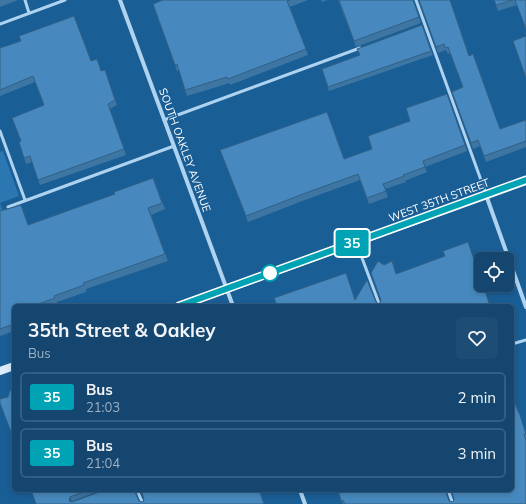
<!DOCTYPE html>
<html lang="en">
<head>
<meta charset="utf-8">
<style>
  :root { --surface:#144670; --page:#1d4d75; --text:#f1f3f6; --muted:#9db1c3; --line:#335e83 }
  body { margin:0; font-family:Mulish,sans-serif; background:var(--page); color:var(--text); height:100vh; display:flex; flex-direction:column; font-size:15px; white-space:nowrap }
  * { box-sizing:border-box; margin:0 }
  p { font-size:13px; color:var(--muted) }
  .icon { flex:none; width:22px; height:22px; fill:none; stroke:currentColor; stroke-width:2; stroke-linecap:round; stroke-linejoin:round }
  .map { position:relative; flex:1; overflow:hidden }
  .drawer { position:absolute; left:12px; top:304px; width:502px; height:188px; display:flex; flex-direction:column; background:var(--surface); border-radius:6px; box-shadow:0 2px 6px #0003,0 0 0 1px var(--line) }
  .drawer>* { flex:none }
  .badge { padding:0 8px; border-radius:3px; font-size:14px; line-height:26px }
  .buttons { position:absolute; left:474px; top:252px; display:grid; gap:8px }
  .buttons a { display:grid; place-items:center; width:40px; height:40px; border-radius:6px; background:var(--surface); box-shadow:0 2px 6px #0003,0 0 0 1px var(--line); font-size:20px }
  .map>.badge { position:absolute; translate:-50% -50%; box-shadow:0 0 0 2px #fff }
  .round { display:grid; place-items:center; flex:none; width:42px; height:42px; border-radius:6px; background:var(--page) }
  .summary { display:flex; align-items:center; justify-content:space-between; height:68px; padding:0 16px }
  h1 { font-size:19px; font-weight:700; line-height:30px }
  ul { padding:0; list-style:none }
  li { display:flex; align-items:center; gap:12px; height:50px; margin:0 8px 6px; padding:0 8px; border:2px solid var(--line); border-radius:6px }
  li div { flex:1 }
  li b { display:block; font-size:15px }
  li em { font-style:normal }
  li .badge { min-width:44px; font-weight:700; text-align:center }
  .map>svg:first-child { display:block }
</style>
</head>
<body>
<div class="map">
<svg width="526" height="504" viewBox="0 0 526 504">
  <rect width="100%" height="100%" fill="#1a5e96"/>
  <path fill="#2a77b2" d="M3,151L19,196L0,203L37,306H14L0,279V152Z"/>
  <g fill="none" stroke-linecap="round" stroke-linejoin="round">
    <path stroke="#aed3f0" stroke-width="3" d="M25,0L29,13
      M416,0L486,194
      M0,24L65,0
      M164,120L360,48
      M0,131L25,200
      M8,207L174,146
      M356,242L380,306
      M512,344L526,340
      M137,490L143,504
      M448,490L453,504"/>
    <path stroke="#aed3f0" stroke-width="4" d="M120,0L233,306
      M486,195L526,307
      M300,490L305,504"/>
    <path stroke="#dbedfb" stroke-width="8" d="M179,306L526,181
      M0,371L14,366"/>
  </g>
  <path fill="#3d76a3" d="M0,0H18L0,7Z
    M163,0H308L290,7L308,55L230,85V83L187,96L179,70L177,71L175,65Z
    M321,0H328L322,2Z
    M338,0H413L421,23L356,47Z
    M419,0L469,56L500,129L526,120V147L486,162L480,146L473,149L452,92L463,87L450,53L448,54L446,50L438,53Z
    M494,0H526L517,5L498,11Z
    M422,25L433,55L329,91L322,69L360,55Z
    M21,41L91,61L102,71L105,70L117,105L110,109L126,155L40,185L32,162L26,164L19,142L21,141L44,105L35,82L0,96V48Z
    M447,94L467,151L425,167L427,172L405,181L406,182L385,189L388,197L369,204L360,180L305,200L248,222L220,150L344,159L372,149Z
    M153,178L165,209L151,215L168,261L86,289V292L57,302V304L52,306H14V331L0,336V211L28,225L115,194Z
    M512,397L526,434V504H343L338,490H445L449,501L453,502Z
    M31,490H102L72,501V502L134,491L139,501L143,502L264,504H36Z"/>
  <path fill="#326085" d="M70,497L72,501L71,504L69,501Z"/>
  <path fill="#4789be" stroke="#326085" d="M163,0H290L287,1L306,49L228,79L227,77L185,90L177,64L175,65L153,4Z
    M339,0H413L419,17L354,41Z
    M419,0H450L469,56L473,54L500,129L526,120V141L484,156L478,140L471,143L452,92L463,87L448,47L445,48L444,44L436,47Z
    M494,0H513L496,5Z
    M515,0H526V29Z
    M74,16L91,61L97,59L101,71L105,70L115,100L108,104L124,149L38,180L30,156L24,158L19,142L21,141L12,118L44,105L33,76L0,90V48L21,41L19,36Z
    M422,25L431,51L328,87L322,69L360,55L357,49Z
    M526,36V78L513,41Z
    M447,94L465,145L423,161L425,167L403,175L404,176L383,184L386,191L367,198L358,174L303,194L246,216L220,150L327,112L344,159L372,149L368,136L410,121L406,108Z
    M153,178L162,203L148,208L165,254L83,283L84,285L54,296L55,298L33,306H14V313L12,314L14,318V324L0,329V211L21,205L28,225L115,194L114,192Z
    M468,242L481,280V285H483L490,306H277L274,298L346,273L355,300L367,280L376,302L379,304L381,300L371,273L378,261L384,265L392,261L396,274L445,256L443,251Z
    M10,390L14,391V440L0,403V399L8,397Z
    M512,397L520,415L526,434H524L526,440V504H345L343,500L341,501L338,490H445L449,501L453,502L454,499L451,490H512Z
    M31,490H88L70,497L69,501L72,502L105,490H134L139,501L143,502L144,499L141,490H259L264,504H36Z"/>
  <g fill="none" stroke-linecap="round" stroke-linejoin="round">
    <defs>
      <path id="line" d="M179,306L526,180"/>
    </defs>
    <use href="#line" stroke="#fff" stroke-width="9"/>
    <use href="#line" stroke="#00a3b4" stroke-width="6"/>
  </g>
  <circle fill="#fff" stroke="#00a3b4" stroke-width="2" cx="270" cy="273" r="8"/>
  <g text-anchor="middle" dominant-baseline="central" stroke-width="3" stroke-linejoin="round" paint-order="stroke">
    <g font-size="11" fill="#fff" stroke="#1a5e96">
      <text transform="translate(185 150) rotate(70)">SOUTH OAKLEY AVENUE</text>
      <text transform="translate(439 200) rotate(-20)">WEST 35TH STREET</text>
    </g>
  </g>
</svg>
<div class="buttons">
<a><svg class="icon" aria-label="locate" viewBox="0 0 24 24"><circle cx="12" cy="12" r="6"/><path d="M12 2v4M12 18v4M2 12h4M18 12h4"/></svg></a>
</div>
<b class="badge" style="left:352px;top:243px;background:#00a3b4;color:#fff">35</b>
<section class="drawer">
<div class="summary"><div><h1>35th Street &amp; Oakley</h1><p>Bus</p></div><a class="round"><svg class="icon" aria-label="heart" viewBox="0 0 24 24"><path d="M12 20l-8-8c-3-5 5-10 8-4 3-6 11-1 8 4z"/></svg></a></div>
<ul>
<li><span class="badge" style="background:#00a3b4;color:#fff">35</span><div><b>Bus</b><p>21:03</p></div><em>2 min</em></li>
<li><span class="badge" style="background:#00a3b4;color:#fff">35</span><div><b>Bus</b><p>21:04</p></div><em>3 min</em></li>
</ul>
</section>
</div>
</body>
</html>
